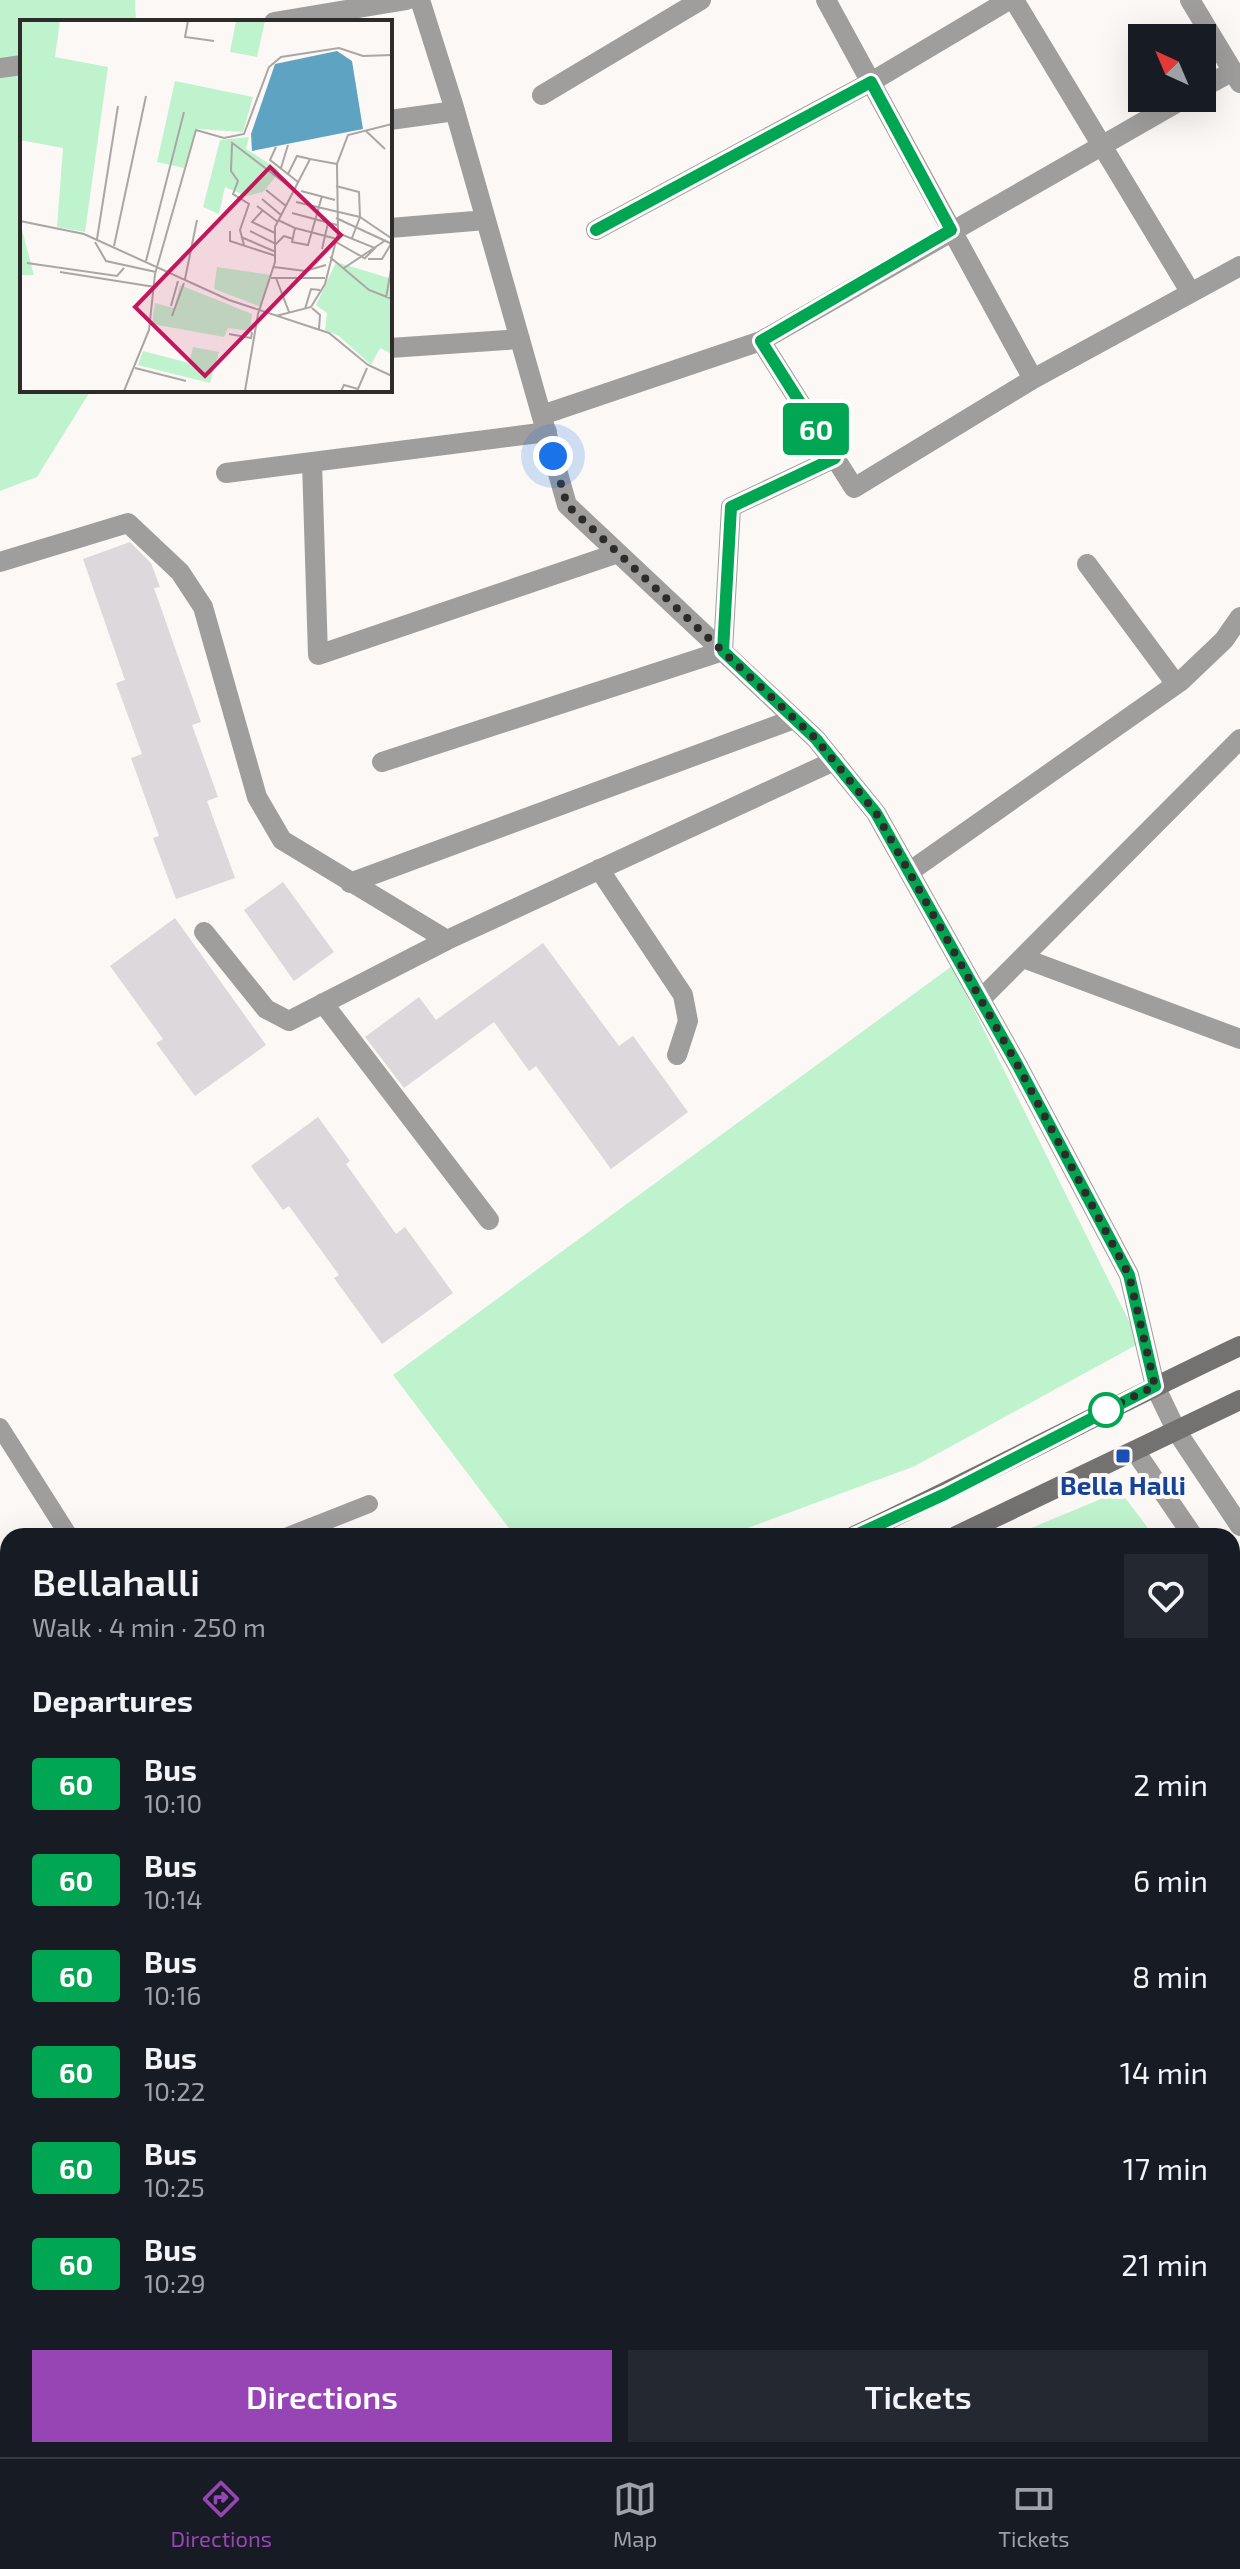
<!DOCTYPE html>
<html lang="en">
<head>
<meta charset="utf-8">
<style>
  :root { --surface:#171b24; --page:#242831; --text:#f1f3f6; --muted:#9ea1a6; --line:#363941; --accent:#9745b4 }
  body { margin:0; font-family:"Exo 2",sans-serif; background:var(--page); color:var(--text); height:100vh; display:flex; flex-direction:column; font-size:30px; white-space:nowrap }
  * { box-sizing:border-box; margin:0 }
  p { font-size:26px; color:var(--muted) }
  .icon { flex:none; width:44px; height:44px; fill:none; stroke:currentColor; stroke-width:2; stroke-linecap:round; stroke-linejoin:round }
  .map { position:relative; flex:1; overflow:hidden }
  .side { position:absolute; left:0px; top:1528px; width:1240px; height:930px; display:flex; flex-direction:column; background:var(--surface); border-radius:24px 24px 0 0; box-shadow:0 8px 32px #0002 }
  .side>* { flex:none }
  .badge { padding:0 16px; border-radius:6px; font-size:28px; line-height:52px }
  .needle { width:52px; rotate:316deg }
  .fabs { position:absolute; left:1128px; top:24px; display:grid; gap:16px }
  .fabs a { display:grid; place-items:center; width:88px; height:88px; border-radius:0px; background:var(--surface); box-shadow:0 8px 32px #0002; font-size:40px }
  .you { position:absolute; width:40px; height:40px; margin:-20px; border:6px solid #fff; border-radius:50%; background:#1a73e8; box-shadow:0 0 0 12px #1a73e833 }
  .map>.badge { position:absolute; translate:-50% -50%; box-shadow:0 0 0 4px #fff }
  h2 { padding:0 32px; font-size:30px; line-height:72px }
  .round { display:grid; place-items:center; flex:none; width:84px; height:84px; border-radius:0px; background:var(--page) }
  .headline { display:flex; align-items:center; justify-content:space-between; height:136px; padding:0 32px }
  h1 { font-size:38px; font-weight:600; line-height:60px }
  .primary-button { display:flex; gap:16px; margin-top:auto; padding:16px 32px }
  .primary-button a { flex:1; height:92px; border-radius:0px; background:var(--accent); color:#fff; font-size:32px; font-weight:600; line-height:92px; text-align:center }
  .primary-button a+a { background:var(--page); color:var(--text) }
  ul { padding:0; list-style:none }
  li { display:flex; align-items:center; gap:24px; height:96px; padding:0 32px }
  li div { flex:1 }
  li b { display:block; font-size:30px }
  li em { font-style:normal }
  li .badge { min-width:88px; font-weight:700; text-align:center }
  .tab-bar { display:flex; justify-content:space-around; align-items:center; height:112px; border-top:2px solid var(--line); background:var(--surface); font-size:22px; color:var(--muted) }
  .tab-bar a { display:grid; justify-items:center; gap:4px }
  .tab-bar .current { color:var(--accent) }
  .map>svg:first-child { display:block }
</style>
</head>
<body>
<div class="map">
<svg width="1240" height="2457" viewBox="0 0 1240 2457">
  <rect width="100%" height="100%" fill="#fcf8f5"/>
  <path fill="#f7eae5" d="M8,1942V2058L0,2050V1945Z"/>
  <path fill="#bff3ce" d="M0,0H135L136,22H22V390H91L37,477L0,491Z
    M952,966L1140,1343L915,1466L726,1536H515L393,1375Z
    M1120,1491L1154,1536H1012Z
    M1232,2270L1240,2285V2457H970L965,2450H1232Z"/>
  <path fill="#dcd8db" d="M130,542L151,563L160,587L154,588L201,722L192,725L218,797L207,801L235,878L176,899L153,838L159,836L131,758L142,754L116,683L125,680L83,559Z
    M283,882L334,952L294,981L244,910Z
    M175,918L266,1045L195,1096L156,1043L163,1039L110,966Z
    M543,943L619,1046L633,1036L688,1112L611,1169L536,1066L529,1071L494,1022L404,1088L365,1037L419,997L436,1020Z
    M318,1117L350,1161L346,1164L396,1234L405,1227L453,1293L382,1344L334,1278L339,1275L289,1206L283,1210L251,1166Z"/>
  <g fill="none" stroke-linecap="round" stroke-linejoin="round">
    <path stroke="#9f9e9c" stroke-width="18" d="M0,1427L69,1536
      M288,1536L369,1504
      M0,2088L8,2099
      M261,2450L266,2457"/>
    <path stroke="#9f9e9c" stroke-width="20" d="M420,0L453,104L567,505L816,739L876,813L1018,1066L1129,1275L1155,1386L1177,1432L1240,1526
      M1014,0L1191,293
      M1190,0L1240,83
      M274,22L407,0
      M0,68L22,65
      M1202,88L1233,71
      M542,95L701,0
      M390,120L455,111
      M390,228L486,220
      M596,230L871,82L1009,0
      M761,341L1185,98
      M390,348L520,339
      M1033,379L1240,266
      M542,415L761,341L854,488L1033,379L826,0
      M312,462L318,655L618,553
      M226,473L547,432
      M0,562L128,523L180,572L203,607L257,797L282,840L447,940
      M1087,564L1176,684
      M382,762L723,651L731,507L835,458
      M599,869L683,995L688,1021L677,1055
      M909,872L1181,681L1224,640L1240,617
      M350,883L794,719
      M204,932L266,1009L289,1021L447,940L834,761
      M1023,958L1240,1039
      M981,999L1240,739
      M323,1003L489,1220
      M1135,1451L1193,1536
      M1232,1592L1240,1603
      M1232,1780L1240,1774"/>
    <path stroke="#747270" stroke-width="20" d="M854,1536C984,1475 1110,1407 1240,1346
      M956,1536L1240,1400
      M0,1834L8,1831
      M0,1893L8,1890"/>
  </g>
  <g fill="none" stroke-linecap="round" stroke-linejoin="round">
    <defs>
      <path id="line" d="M596,230L871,82L951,230L761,341L835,458L731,507L723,651L816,739L876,813L1018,1066L1129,1275L1155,1386L945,1494L854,1536"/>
    </defs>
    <use href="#line" stroke="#fff" stroke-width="18"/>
    <use href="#line" stroke="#00a651" stroke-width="12"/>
    <path stroke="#2e2c2b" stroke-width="8" stroke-dasharray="0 14.4" d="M553,456L567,505L816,739L876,813L1018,1066L1129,1275L1155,1386L1106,1410"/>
  </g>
  <circle fill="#fff" stroke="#00a651" stroke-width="4" cx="1106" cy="1410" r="16"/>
  <rect fill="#1a4fb4" stroke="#fcf8f5" stroke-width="3" x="1115" y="1448" width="16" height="16" rx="4"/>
  <g text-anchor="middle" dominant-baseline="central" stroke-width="8" stroke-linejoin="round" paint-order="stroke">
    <g font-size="26" font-weight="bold" fill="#164399" stroke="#fcf8f5">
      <text x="1123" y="1484">Bella Halli</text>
    </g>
  </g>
  <g transform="translate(20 20)">
    <rect width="372" height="372" fill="#fcf8f5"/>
    <path d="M0,1H40L35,37L88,47L65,212L37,207L43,128L0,120ZM216,1H245L237,37L210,32ZM155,61L233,77L223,112L176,109L164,148L137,142ZM229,117L226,129L259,150L258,154L243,172L226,176L205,167L199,194L183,187L200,120ZM0,209L2,210L14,255H0ZM316,242L372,259V334L360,328L351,345L319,316L305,310L307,293L296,285ZM197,247L251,255L241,287L194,269ZM160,265L232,294L230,311L208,308L204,317L132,304L135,283L154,288ZM173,327L199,332L190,363L118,345L123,331L169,343Z" fill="#bff3ce"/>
    <path d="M317,31L332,41L343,109L232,131L231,114L255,44Z" fill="#5fa3c3"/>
    <path fill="none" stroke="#aaa6a4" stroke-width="2" d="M168,1L165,17L194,21M346,111L365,129M211,122L274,170M212,124L211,151L218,161L213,174L229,184L220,210L224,225M256,127L250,140L278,162M261,148L268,125M268,154L277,136L290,139M316,166L339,172L340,197L371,218M246,170L266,186M281,171L315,180M242,179L261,195M276,182L340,197L332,218M237,186L258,202M243,190L232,202L255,213M272,193L317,205M316,198L372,224M258,200L275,208L272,222L288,225L302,176M0,201L64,214L209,280L309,313L348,345L372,356M275,208L317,219M210,211V221L256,236M230,211L256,224L264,216L273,219M318,213L355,228L344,239M221,217L256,232M77,219L98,86M75,222L86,241L136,252M316,222L344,238M94,226L126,76M302,229L308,203M310,237L349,270L372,279M348,239H362L371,224M126,241L164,92M7,243L97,256L104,248M254,247L285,251L306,245M324,248L366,220M40,252L135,267M251,258H305M256,258L269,292M165,259L177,200M366,278L372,244M151,286L158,261M292,288L300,295L299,309M285,289L291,269L300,270M152,296L164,263M256,296L291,287L305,264L318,213L317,144L328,115L372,104M209,314L231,318L232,312M115,348L166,361M104,371L129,310L135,254L176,110L204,118L224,114L249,47L261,37L319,28L343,36L372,35M225,371L238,294L255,242V207L290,139L317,144M321,371L324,365L338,369L347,348"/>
    <path fill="#c2185b" fill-opacity="0.15" stroke="#c2185b" stroke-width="4" d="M250,147L321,215L185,356L115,287Z"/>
    <rect width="372" height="372" fill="none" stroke="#2e2c2b" stroke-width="4"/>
  </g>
</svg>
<div class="fabs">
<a><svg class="needle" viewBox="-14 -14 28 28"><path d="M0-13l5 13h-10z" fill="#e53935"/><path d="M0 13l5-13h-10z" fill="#9ea1a6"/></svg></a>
</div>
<div class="you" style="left:553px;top:456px"></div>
<b class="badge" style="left:816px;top:429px;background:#00a651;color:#fff">60</b>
<section class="side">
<div class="headline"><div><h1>Bellahalli</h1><p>Walk · 4 min · 250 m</p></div><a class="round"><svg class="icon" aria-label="heart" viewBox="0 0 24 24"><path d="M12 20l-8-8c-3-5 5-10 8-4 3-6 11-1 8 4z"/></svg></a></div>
<h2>Departures</h2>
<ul>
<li><span class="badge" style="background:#00a651;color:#fff">60</span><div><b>Bus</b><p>10:10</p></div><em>2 min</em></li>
<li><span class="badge" style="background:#00a651;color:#fff">60</span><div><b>Bus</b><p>10:14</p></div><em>6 min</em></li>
<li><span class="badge" style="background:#00a651;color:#fff">60</span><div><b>Bus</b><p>10:16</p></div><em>8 min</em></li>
<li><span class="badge" style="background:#00a651;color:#fff">60</span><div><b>Bus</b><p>10:22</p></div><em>14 min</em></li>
<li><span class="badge" style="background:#00a651;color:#fff">60</span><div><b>Bus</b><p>10:25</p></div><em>17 min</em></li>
<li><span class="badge" style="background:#00a651;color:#fff">60</span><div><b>Bus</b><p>10:29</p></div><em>21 min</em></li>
</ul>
<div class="primary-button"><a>Directions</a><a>Tickets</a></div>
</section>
</div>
<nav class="tab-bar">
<a class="current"><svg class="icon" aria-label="directions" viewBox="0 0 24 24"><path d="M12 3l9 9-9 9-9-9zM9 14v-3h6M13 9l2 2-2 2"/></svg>Directions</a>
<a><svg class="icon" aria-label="map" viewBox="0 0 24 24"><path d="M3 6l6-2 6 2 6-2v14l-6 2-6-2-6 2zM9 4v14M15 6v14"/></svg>Map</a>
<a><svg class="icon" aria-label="tickets" viewBox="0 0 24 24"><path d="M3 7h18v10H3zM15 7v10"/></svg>Tickets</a>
</nav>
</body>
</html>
